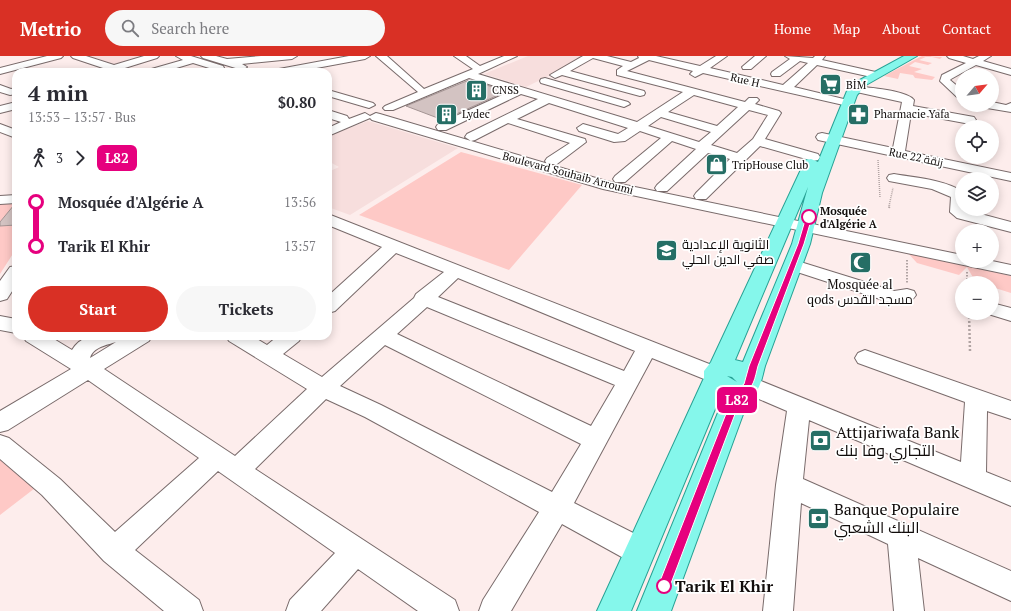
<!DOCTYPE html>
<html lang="en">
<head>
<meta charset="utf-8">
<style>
  :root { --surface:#fff; --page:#f7f7f7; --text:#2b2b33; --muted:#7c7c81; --accent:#d93025 }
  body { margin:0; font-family:"PT Serif",Cairo,serif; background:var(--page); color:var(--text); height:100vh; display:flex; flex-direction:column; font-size:15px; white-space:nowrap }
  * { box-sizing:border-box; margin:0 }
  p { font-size:13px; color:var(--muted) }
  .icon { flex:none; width:22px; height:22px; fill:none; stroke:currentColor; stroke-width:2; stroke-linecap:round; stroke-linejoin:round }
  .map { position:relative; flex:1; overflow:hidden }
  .panel { position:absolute; left:12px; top:12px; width:320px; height:272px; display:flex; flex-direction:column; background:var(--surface); border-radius:12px; box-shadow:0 2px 10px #0003 }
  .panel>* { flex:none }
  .badge { padding:0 8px; border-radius:6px; font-size:14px; line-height:26px }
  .needle { width:26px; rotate:62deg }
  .tools { position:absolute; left:955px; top:12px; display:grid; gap:8px }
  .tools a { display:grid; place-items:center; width:44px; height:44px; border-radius:50%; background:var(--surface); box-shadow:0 2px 10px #0003; font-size:20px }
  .map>.badge { position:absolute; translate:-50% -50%; box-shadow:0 0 0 2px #fff }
  .legs { display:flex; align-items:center; gap:6px; height:44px; padding:0 16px; font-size:13px }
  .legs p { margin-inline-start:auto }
  .headline { display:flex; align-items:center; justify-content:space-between; height:68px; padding:0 16px }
  h1 { font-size:22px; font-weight:700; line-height:30px }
  .action { display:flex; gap:8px; margin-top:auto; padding:8px 16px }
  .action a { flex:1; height:46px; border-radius:24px; background:var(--accent); color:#fff; font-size:16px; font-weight:700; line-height:46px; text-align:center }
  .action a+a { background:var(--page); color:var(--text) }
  ul { padding:0 16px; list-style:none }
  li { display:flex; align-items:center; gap:14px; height:44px; font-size:15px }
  li i { display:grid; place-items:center; width:6px; height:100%; margin:0 5px; background:currentColor }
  li i::after { content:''; width:10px; height:10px; margin:-5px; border:3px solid; border-radius:50%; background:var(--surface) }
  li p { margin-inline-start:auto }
  li:first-child i { background:linear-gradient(#0000 50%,currentColor 0) }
  li:last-child i { background:linear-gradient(currentColor 50%,#0000 0) }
  header { display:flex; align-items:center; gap:24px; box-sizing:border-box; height:56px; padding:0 20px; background:var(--accent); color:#fff }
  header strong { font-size:19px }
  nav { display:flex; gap:22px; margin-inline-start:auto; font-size:14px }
  .search { width:280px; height:36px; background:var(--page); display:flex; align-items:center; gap:10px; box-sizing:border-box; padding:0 14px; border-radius:22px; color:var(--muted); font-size:15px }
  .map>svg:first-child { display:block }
</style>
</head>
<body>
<header>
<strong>Metrio</strong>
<div class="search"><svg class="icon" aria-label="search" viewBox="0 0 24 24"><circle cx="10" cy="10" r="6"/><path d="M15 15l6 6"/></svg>Search here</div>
<nav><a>Home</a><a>Map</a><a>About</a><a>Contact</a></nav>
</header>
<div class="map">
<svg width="1011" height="555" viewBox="0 0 1011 555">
  <rect width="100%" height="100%" fill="#fdedec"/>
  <path fill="#f7dedd" d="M86,0H148L115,10Z
    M528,0H589L526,31L484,18Z
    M368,65L458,92L350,159L328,151V116L339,111L328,105V80Z"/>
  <path fill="#fec9c6" d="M922,0L942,1L940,3L928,0L919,4L932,7L928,9L915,6L909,10L922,13L914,16L935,21L932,24L915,22L913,19L900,17L898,23L884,20Z
    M461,96L582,129L509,214L359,159Z
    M16,143V193L0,218V145Z
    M907,196L1011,220V237L992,231V227L975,225L967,211L959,219L917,207Z
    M0,396L39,429L0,459Z"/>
  <path fill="#d3c3c2" stroke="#a49594" d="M469,24L507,35L443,64L406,50Z
    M16,148V169L0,170V166L14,149Z"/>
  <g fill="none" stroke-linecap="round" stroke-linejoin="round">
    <defs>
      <path id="minor" d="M47,0H63L61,2L0,18V12Z
        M71,0H86L114,9L144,0H159L157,2L112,16H96L103,12L73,2Z
        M176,0H191L223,10L224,12L219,15L193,7L163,16H147L148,14L183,4Z
        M201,0H216L227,3L261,0H297L292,3L242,8L247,11L242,14L203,2Z
        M349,0H370L365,3L295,16H274L279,13Z
        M376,0H387L424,33L473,13L454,0H466L480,10L504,0H517L478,18L637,66L683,36L617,19V14L623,10L593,2L570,15L644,35L645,37L644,39L640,40L562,19L555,22L550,19L583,0H607L631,6L639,2L638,0H656L700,10L716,0H727L710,12L783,29L808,7L800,5L780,20H772L771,18L772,16L790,3L785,0L813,2L815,0H825L822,4L880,17L881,19L876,22L817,9L794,31L852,45L854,47L848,50L703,17L695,21L690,18L693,15L649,4L627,15L745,46L749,42H757L759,44L755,48L779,55L781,57L765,83L818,98L820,101L818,104L813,105L760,90L706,143H696L694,140L696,137L730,103L708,97L667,135H657L655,132L657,129L696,93L672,85L625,126H615L613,123L615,120L661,82L640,75L625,85L614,86L579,75L577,72L583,68L618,78L628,72L549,47L517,63L585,83L586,86L557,108H547L545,105L547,102L570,87L508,67L475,84L471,85L465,81L467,78L538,43L521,38L446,74H438L436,71L438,68L511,35L469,22L393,54H385L383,52L385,50L418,36ZM694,39L738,51L717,70L668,56ZM749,54L768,59L753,83L737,97L711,89ZM661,61L711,76L699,86L648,70Z
        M755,0H766L751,13H743L742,11Z
        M947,0H963L973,3L979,0H991L983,5L1011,13V19L976,9L951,23L950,24L962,34V43L958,42L940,25L942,19L966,7L949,2Z
        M545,22L628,46L630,48L624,51L541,27L540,25L541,23Z
        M0,29L11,33L16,32V38L10,39L0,36Z
        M856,30C869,32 906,34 914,44L913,50L974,61L976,64L970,68L911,57L905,95L1011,117V125L818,84L816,81L818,78L822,77L893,92L902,46L852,35L851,33L852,31Z
        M328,34L373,47L375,49L369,52L328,40Z
        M16,46V53L0,57V50Z
        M992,46L1006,49L1011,47V56L987,52L981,49H992Z
        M328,54L347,60L349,63L365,57L370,60L376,57L380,58L606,125L962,199V205H992L1011,209V219L603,133L372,64L370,62L328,80V72L341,66L328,62Z
        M0,68L16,74V82L0,76Z
        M894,118C917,122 941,123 962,135V153L1011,166V176L957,162L950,156L951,141L932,133L889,125L887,122L889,119Z
        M16,139V147L0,148V140Z
        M328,158L722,313L725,319L722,325L714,327L652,302L574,447L649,485L653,495L649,505L639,509L629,505L562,468L511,555H479L483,544L539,456L365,361L326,343L255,413L455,544L459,555H418L358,513L321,555H286L290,544L335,497L218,415L135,494L199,544L203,555H164L104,505L42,439L0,403V379L9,382L60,423L115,476L199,402L88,324L8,374L0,376V355L71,313L26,285L23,280H49L72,294C83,275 105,280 123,280L121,283L127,280H152L149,285L104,313L235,400L307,333L229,285L226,280H252L267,289L278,280H302L299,285L283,298L322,321L414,242L416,238L444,216L396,197L335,255L328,257V240L382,191L328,169ZM458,222L635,295L624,315L438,241ZM427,251L615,329L591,370L397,278ZM116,286L90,302C93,291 107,289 116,286ZM385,289L581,388L552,436L381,349L340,330Z
        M794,204L894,235L907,233L914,235L916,239C909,250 898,248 886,245L788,213L785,209L788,205Z
        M16,210V229L7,243L0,245V225L10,211Z
        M992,247L1011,252V265L985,257H992Z
        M0,260L16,263V277L0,274Z
        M865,294L1011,345V363L987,355L986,416L1011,426V450L809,364L803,423L1011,515V545L918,502L924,555H894L888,488L801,447L793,555H763L776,429L787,355L740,335L737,329L740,323L748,321L756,323L961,406L965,346L858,307L855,302L858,297Z"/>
      <path id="major" d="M904,0H917L866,29L857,39L822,137L810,188L765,310C762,321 760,337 749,342L671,555H637L724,342L720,341L631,555H597L704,322V315L711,306L804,107L806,104L811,103L818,106L847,35L858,25ZM808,131L792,188L743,306L735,304ZM727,320L732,321L737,326Z"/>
    </defs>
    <use href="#minor" stroke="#796b6b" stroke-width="2"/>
    <use href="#major" stroke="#27a194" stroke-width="2"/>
    <path stroke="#b1a4a3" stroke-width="1.5" stroke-dasharray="1 1" stroke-linecap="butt" d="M878,104L880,142
      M889,150L893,132"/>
    <path stroke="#b1a4a3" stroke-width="2" stroke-dasharray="1.5 1.5" stroke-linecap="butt" d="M889,152L890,149
      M907,204V227
      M967,216V227"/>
    <path stroke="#b1a4a3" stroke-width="2.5" stroke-dasharray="2 2" stroke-linecap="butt" d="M969,257L970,295"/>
    <use href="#minor" fill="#fff" fill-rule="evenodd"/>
    <use href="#major" fill="#85f7eb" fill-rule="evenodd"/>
  </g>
  <path fill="#e6007e" stroke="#fff" d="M809,159L812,161L804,188L758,310C755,321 754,333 743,337L670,530L668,534L664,536L660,534L658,530L735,335L744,328L749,310L798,188L806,161Z"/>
  <defs>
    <symbol id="supermarket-square" viewBox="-11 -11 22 22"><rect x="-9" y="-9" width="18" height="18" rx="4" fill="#256e65" stroke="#fff"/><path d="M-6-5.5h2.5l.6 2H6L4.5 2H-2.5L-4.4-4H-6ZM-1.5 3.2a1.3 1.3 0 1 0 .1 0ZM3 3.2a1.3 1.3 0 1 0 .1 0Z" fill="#fff"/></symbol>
    <symbol id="building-square" viewBox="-11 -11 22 22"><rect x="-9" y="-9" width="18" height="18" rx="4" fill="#256e65" stroke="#fff"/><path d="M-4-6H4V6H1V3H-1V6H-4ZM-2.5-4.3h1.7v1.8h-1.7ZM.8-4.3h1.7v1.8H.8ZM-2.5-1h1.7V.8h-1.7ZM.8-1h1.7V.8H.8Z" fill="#fff"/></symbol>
    <symbol id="pharmacy-square" viewBox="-11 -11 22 22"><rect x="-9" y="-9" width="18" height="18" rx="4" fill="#256e65" stroke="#fff"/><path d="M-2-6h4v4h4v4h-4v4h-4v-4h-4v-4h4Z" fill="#fff"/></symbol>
    <symbol id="shop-square" viewBox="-11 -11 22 22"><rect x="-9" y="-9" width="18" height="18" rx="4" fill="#256e65" stroke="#fff"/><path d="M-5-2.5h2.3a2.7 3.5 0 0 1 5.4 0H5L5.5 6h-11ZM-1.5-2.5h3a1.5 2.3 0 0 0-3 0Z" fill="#fff"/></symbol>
    <symbol id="school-square" viewBox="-11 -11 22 22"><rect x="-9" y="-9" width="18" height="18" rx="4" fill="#256e65" stroke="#fff"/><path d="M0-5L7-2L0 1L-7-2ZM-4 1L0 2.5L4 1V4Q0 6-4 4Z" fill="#fff"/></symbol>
    <symbol id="mosque-square" viewBox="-11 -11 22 22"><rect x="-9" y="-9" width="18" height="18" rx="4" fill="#256e65" stroke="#fff"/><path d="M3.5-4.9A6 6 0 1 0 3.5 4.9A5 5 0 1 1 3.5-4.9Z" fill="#fff"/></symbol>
    <symbol id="bank-square" viewBox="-11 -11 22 22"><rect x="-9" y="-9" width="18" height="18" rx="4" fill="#256e65" stroke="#fff"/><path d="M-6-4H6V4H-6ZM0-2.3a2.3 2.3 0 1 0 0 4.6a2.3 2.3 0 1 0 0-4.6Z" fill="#fff"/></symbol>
  </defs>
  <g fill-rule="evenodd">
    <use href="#supermarket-square" x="818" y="16" width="25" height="25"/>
    <use href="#building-square" x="464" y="22" width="25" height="25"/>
    <use href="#building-square" x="434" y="46" width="25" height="25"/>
    <use href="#pharmacy-square" x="846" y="46" width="25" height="25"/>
    <use href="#shop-square" x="704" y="96" width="25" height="25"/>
    <use href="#school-square" x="654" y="182" width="25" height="25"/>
    <use href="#mosque-square" x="848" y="194" width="25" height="25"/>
    <use href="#bank-square" x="808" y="372" width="25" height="25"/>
    <use href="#bank-square" x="806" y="450" width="25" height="25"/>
  </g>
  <g fill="#fff" stroke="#e6007e" stroke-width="2">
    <circle cx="809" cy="161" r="7"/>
    <circle cx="664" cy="530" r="7"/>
  </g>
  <g text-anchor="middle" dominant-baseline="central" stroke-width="3.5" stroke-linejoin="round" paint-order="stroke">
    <g font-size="11" fill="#110c0b" stroke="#fff">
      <text transform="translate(745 24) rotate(13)">Rue H</text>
      <text transform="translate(916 101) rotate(12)">Rue 22 زنقة</text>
      <text transform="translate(568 117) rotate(15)">Boulevard Souhaib Arroumi</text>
    </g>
    <g font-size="11" fill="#110c0b" stroke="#fff" text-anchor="start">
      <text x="846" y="29">BİM</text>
      <text x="492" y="34">CNSS</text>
      <text x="462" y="58">Lydec</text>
      <text x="874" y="58">Pharmacie Yafa</text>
      <text x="732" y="109">TripHouse Club</text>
    </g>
    <g font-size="11" font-weight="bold" fill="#110c0b" stroke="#fff" text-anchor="start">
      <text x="820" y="155">Mosquée<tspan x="820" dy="13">d'Algérie A</tspan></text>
    </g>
    <g font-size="13" fill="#110c0b" stroke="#fff" text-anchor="start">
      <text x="682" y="188">الثانوية الإعدادية<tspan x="682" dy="15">صفي الدين الحلي</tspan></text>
      <text x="860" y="228" text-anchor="middle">Mosquée al<tspan x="860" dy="15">qods مسجد القدس</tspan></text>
    </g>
    <g font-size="16" fill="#110c0b" stroke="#fff" text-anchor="start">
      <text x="836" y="376">Attijariwafa Bank<tspan x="836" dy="18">التجاري وفا بنك</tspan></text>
      <text x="834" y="453">Banque Populaire<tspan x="834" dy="18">البنك الشعبي</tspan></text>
    </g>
    <g font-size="16" font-weight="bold" fill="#110c0b" stroke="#fff" text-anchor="start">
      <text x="675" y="530">Tarik El Khir</text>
    </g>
  </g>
</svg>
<div class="tools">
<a><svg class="needle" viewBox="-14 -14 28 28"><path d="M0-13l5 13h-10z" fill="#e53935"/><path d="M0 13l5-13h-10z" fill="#7c7c81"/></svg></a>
<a><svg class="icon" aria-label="locate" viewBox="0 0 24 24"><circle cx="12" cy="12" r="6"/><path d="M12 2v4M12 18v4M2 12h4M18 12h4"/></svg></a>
<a><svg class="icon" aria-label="layers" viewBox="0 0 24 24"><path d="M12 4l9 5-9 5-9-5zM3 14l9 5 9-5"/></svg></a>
<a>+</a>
<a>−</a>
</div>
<b class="badge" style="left:737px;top:344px;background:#e6007e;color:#fff">L82</b>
<section class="panel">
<div class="headline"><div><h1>4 min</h1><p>13:53 – 13:57 · Bus</p></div><b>$0.80</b></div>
<div class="legs"><svg class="icon" aria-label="walk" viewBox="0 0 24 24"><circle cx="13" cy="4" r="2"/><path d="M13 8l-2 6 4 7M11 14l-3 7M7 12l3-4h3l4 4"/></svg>3<svg class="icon" aria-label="forward" viewBox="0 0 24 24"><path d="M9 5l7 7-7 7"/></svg><b class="badge" style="background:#e6007e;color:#fff">L82</b></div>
<ul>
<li><i style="color:#e6007e"></i><b>Mosquée d'Algérie A</b><p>13:56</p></li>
<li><i style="color:#e6007e"></i><b>Tarik El Khir</b><p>13:57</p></li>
</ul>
<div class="action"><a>Start</a><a>Tickets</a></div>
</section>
</div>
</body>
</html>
